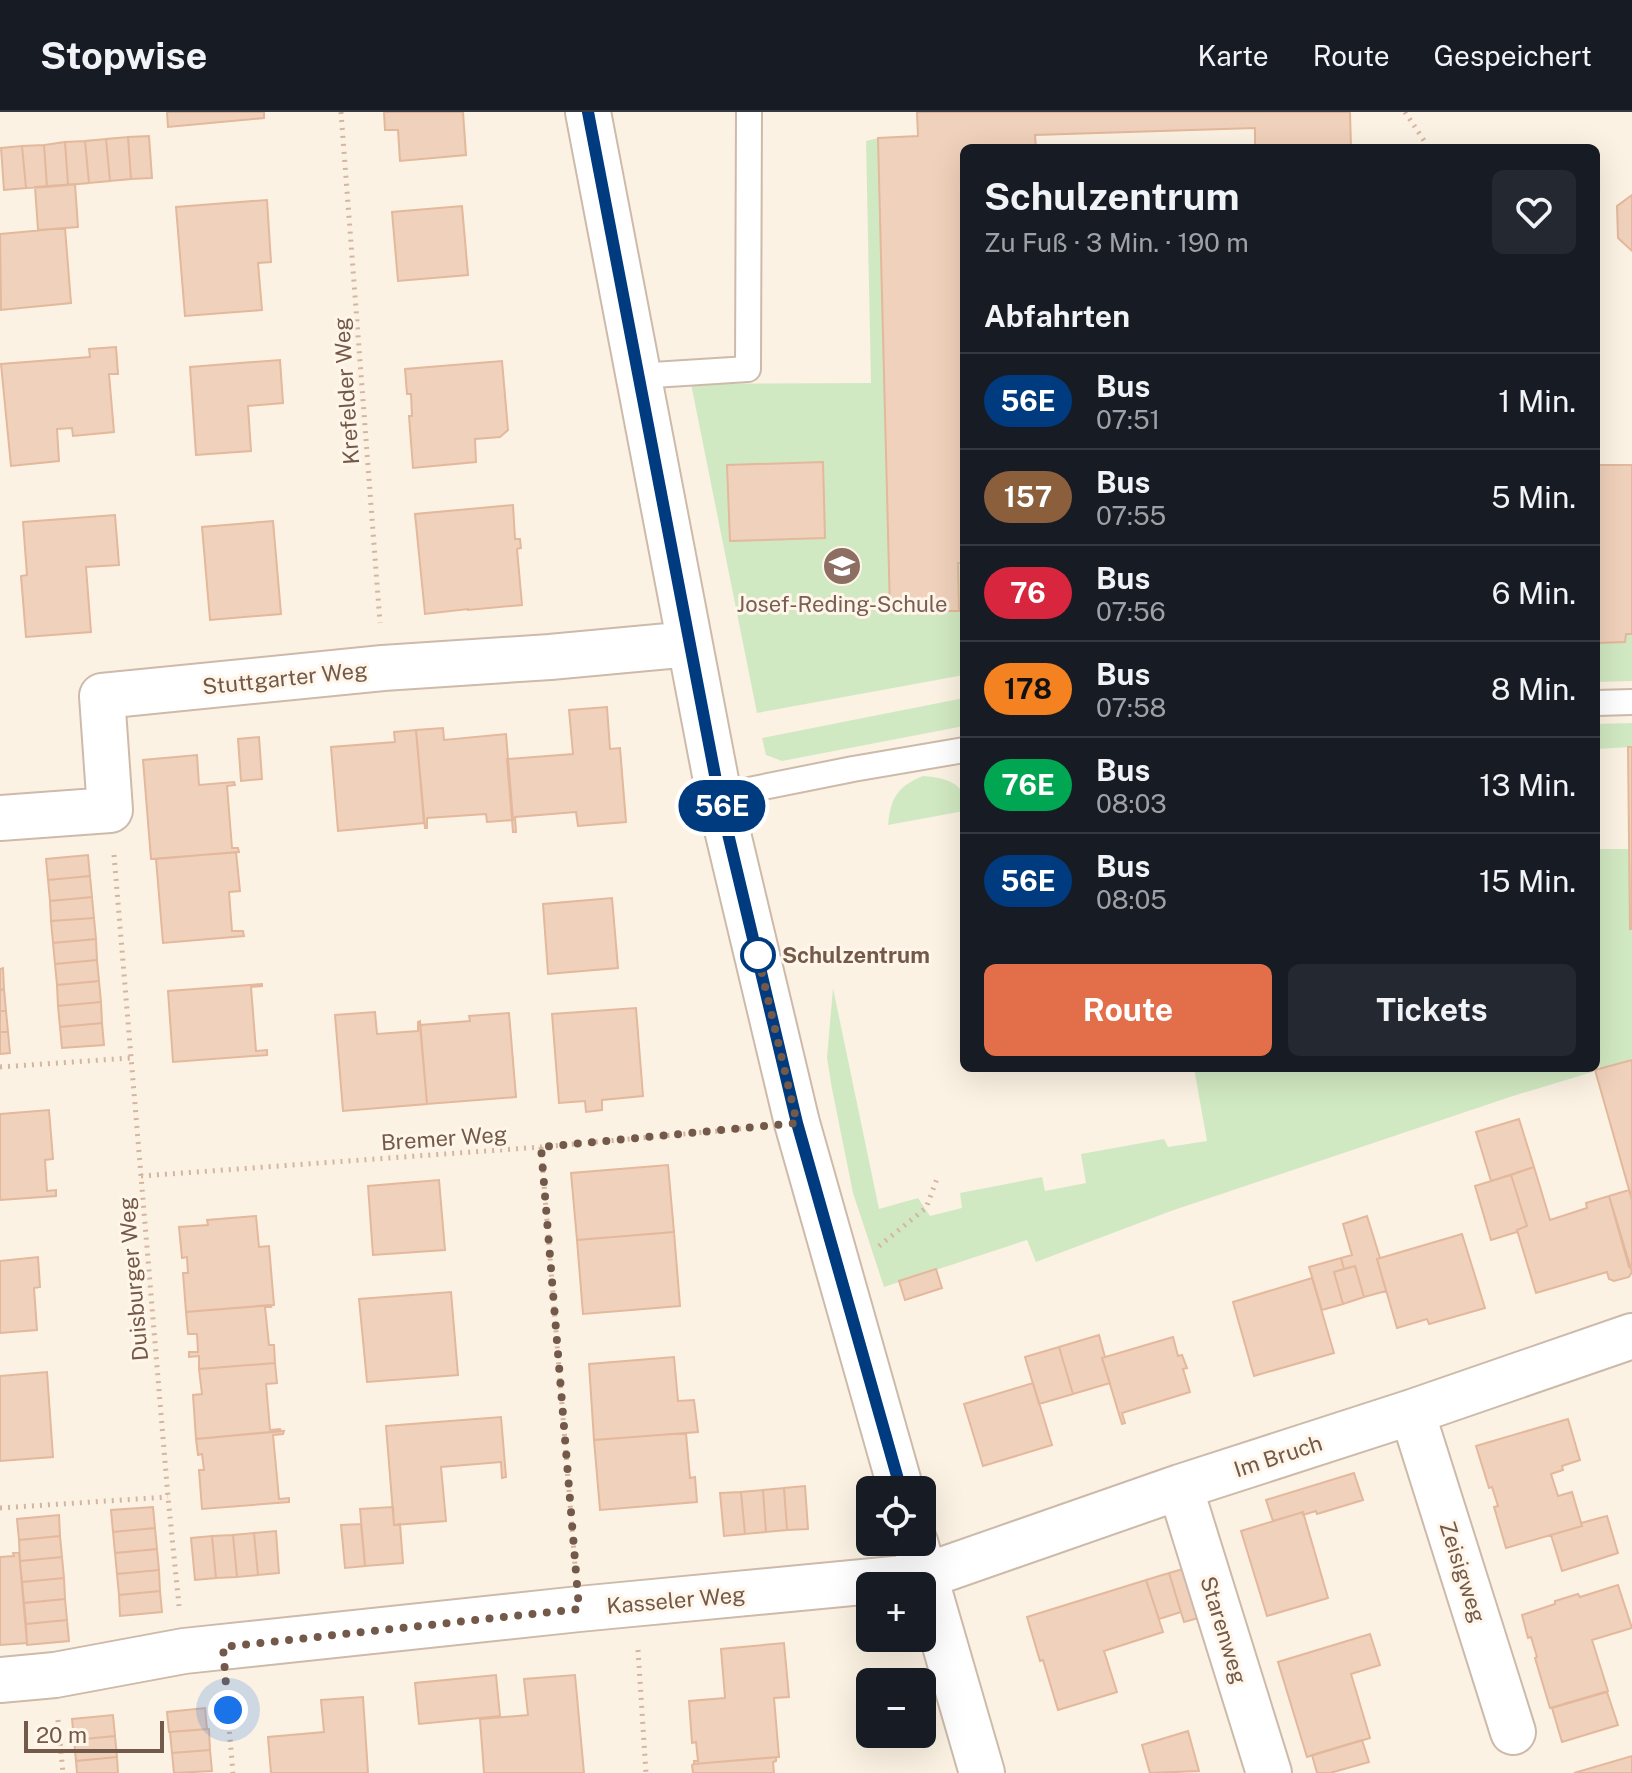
<!DOCTYPE html>
<html lang="de">
<head>
<meta charset="utf-8">
<style>
  :root { --surface:#171b24; --page:#242831; --text:#f1f3f6; --muted:#9ea1a6; --line:#363941; --accent:#e36f4a }
  body { margin:0; font-family:"Public Sans",sans-serif; background:var(--page); color:var(--text); height:100vh; display:flex; flex-direction:column; font-size:30px; white-space:nowrap }
  * { box-sizing:border-box; margin:0 }
  p { font-size:26px; color:var(--muted) }
  .icon { flex:none; width:44px; height:44px; fill:none; stroke:currentColor; stroke-width:2; stroke-linecap:round; stroke-linejoin:round }
  .map { position:relative; flex:1; overflow:hidden }
  .sheet { position:absolute; left:960px; top:32px; width:640px; height:928px; display:flex; flex-direction:column; background:var(--surface); border-radius:12px; box-shadow:0 8px 32px #0002 }
  .sheet>* { flex:none }
  .badge { padding:0 16px; border-radius:26px; font-size:28px; line-height:52px }
  .tools { position:absolute; left:856px; top:1364px; display:grid; gap:16px }
  .tools a { display:grid; place-items:center; width:80px; height:80px; border-radius:12px; background:var(--surface); box-shadow:0 8px 32px #0002; font-size:40px }
  .scale { position:absolute; left:24px; bottom:20px; width:140px; box-sizing:border-box; padding-left:8px; border:4px solid #735949; border-top:0; font-size:22px; line-height:28px; white-space:nowrap; color:#735949; -webkit-text-stroke:6px #fff6e9; paint-order:stroke }
  .you { position:absolute; width:40px; height:40px; margin:-20px; border:6px solid #fff; border-radius:50%; background:#1a73e8; box-shadow:0 0 0 12px #1a73e833 }
  .map>.badge { position:absolute; translate:-50% -50%; box-shadow:0 0 0 4px #fff }
  h2 { padding:0 24px; font-size:30px; line-height:72px }
  .round { display:grid; place-items:center; flex:none; width:84px; height:84px; border-radius:12px; background:var(--page) }
  .head { display:flex; align-items:center; justify-content:space-between; height:136px; padding:0 24px }
  h1 { font-size:38px; font-weight:700; line-height:60px }
  .button { display:flex; gap:16px; margin-top:auto; padding:16px 24px }
  .button a { flex:1; height:92px; border-radius:12px; background:var(--accent); color:#fff; font-size:32px; font-weight:700; line-height:92px; text-align:center }
  .button a+a { background:var(--page); color:var(--text) }
  ul { padding:0; list-style:none }
  li { display:flex; align-items:center; gap:24px; height:96px; padding:0 24px; border-top:2px solid var(--line) }
  li div { flex:1 }
  li b { display:block; font-size:30px }
  li em { font-style:normal }
  li .badge { min-width:88px; font-weight:700; text-align:center }
  header { display:flex; align-items:center; gap:48px; box-sizing:border-box; height:112px; padding:0 40px; background:var(--surface); border-bottom:2px solid var(--line) }
  header strong { font-size:38px }
  nav { display:flex; gap:44px; margin-inline-start:auto; font-size:28px }
  .map>svg:first-child { display:block }
</style>
</head>
<body>
<header>
<strong>Stopwise</strong>
<nav><a>Karte</a><a>Route</a><a>Gespeichert</a></nav>
</header>
<div class="map">
<svg width="1632" height="1661" viewBox="0 0 1632 1661">
  <rect width="100%" height="100%" fill="#fcf2e3"/>
  <path fill="#d1e9c2" d="M878,26L890,498L959,499L958,451H964V563L757,601L691,272L871,271L866,29Z
    M1626,522H1632V569L1596,570V531L1625,530Z
    M964,586V614L782,649L766,643L762,626Z
    M1632,611V635L1596,637V612Z
    M923,664C937,665 960,668 964,685C965,690 964,694 964,699L888,713C891,685 897,675 923,664Z
    M1596,737H1629L1630,817H1632V948L1513,984L1171,1099L1036,1150L1027,1128L884,1175L853,1081L832,977L827,946L833,876L879,1097L918,1086L930,1104L962,1096L960,1081L1042,1065L1045,1079L1086,1071L1081,1042L1164,1027L1168,1035L1207,1029L1194,956H1596Z"/>
  <path fill="#f0d1bb" stroke="#e3b89c" stroke-width="2" d="M167,0H264V6L168,15Z
    M384,0H463L466,43L400,49L398,18H385Z
    M917,0H1350L1351,36H1255V16L1035,23L1036,36H964V451H958L959,499H890L878,26L918,24Z
    M149,24L152,66L131,67L128,25Z
    M128,25L131,67L110,69L106,27Z
    M106,27L110,69L89,71L85,29Z
    M85,29L89,71L68,73L65,30Z
    M65,30L68,73L47,75L44,33Z
    M44,33L47,75L26,76L22,34Z
    M22,34L26,76L4,78L1,36Z
    M75,72L78,115L38,118L35,75Z
    M1632,83V139L1618,126L1617,94Z
    M267,88L271,150L258,151L262,198L185,204L176,95Z
    M462,94L468,163L398,169L392,100Z
    M65,116L71,191L1,198L0,122Z
    M116,235L118,262H109L114,320L73,324L72,316L57,317L59,349L11,354L1,252L90,245L89,237Z
    M280,248L283,291L248,294L251,339L196,343L190,255Z
    M502,249L508,318L500,325L475,327L476,350L413,356L409,304H412L411,282H407L405,257Z
    M823,350L825,426L730,429L727,353Z
    M1596,353H1632V522H1626L1625,530L1596,531Z
    M513,393L515,427H520L521,436L517,437L522,493L468,498V497L425,502L415,402Z
    M115,403L119,453L86,455L91,520L26,525L21,464L27,463L23,410Z
    M273,409L281,502L210,508L202,415Z
    M607,595L610,637L620,636L626,710L578,714L576,700L515,705L516,720H513L507,647L573,642L569,598Z
    M443,616L444,628L506,622L513,708L487,710L486,702L427,706V716H425L416,618Z
    M416,618L424,711L338,719L331,635L395,630L394,620Z
    M259,625L262,667L241,669L238,627Z
    M1628,635H1632V817H1630Z
    M197,643L199,673L234,670L235,673L227,674L232,736H238L239,740L151,747L143,648Z
    M236,740L240,779L229,780L232,819H243L244,824L163,831L156,747Z
    M88,743L90,764L48,768L46,747Z
    M90,764L92,785L50,789L48,768Z
    M92,785L94,806L51,809L50,789Z
    M612,786L618,856L548,862L543,792Z
    M94,806L96,827L53,831L51,809Z
    M96,827L97,848L55,852L53,831Z
    M97,848L99,869L57,873L55,852Z
    M3,856L4,877L0,878V857Z
    M99,869L101,890L58,894L57,873Z
    M262,872V874L251,875L256,939L267,938V943L173,950L168,879Z
    M4,877L6,899H0V878Z
    M101,890L102,911L60,915L58,894Z
    M636,896L643,984L602,988V998L586,1000L585,989L559,991L552,902Z
    M0,899H6L8,920H0Z
    M375,900L377,922L418,919V910L420,909L427,992L343,999L335,903Z
    M509,901L516,985L427,992L420,913L470,909L469,904Z
    M102,911L104,933L62,936L60,915Z
    M0,920H8L10,941L0,942Z
    M1632,948V1088L1595,958Z
    M49,998L53,1047L45,1048L47,1079L56,1078V1084L0,1088V1002Z
    M1519,1007L1534,1055L1491,1069L1476,1020Z
    M668,1053L674,1120L577,1128L571,1061Z
    M1534,1055L1550,1108L1587,1096L1586,1091L1609,1084L1632,1160L1629,1165L1614,1169L1609,1167L1607,1160L1536,1181L1517,1118L1527,1114L1511,1063Z
    M1511,1063L1527,1114L1517,1118V1120L1491,1128L1475,1074Z
    M439,1068L445,1138L373,1143L368,1074Z
    M1629,1078L1632,1088V1154L1629,1155L1609,1084Z
    M256,1104L259,1135L269,1134L274,1193L186,1200L183,1161H188L187,1145L182,1146L179,1115L208,1113L207,1108Z
    M1367,1104L1380,1146L1377,1147L1386,1179L1364,1185L1355,1154L1344,1157L1341,1146L1352,1143L1343,1112Z
    M674,1120L680,1194L583,1202L577,1128Z
    M1462,1122L1485,1196L1429,1212L1427,1207L1397,1216L1377,1147Z
    M38,1145L40,1175L34,1176L37,1218L0,1221V1149Z
    M1341,1146L1344,1157L1334,1160L1343,1192L1322,1198L1309,1155Z
    M1355,1154L1364,1185L1343,1192L1334,1160Z
    M936,1157L942,1176L905,1188L899,1169Z
    M1312,1166L1334,1241L1254,1264L1233,1190Z
    M451,1180L458,1263L367,1270L359,1187Z
    M270,1193L271,1195H265L269,1233H274L275,1251L199,1257V1244L189,1245V1240H198L197,1222H188L186,1200Z
    M1099,1223L1105,1245L1102,1246L1110,1271L1073,1282L1059,1235Z
    M1173,1225L1178,1244L1182,1243L1187,1256L1183,1257L1190,1280L1122,1301L1125,1311L1122,1312L1102,1246Z
    M1059,1235L1073,1282L1039,1292L1025,1245Z
    M674,1245L678,1289L694,1288L698,1320L594,1328L589,1252Z
    M275,1251L277,1271L266,1272L270,1318L280,1317L281,1319L196,1327L193,1283L202,1282L199,1257Z
    M47,1260L53,1345L0,1349V1264Z
    M1033,1271L1052,1333L983,1354L964,1292Z
    M501,1305L506,1365L502,1366L501,1350L441,1355L446,1409L394,1413L386,1314Z
    M1568,1307L1580,1348L1562,1354L1563,1358L1551,1362L1558,1384L1572,1380L1582,1414L1506,1436L1494,1395L1498,1394L1492,1375L1489,1376L1476,1334Z
    M284,1319L283,1322L273,1323L279,1387L289,1386V1390L202,1397L199,1358H204L202,1342L198,1343L196,1327Z
    M686,1321L690,1366L695,1365L697,1390L600,1398L594,1328Z
    M1354,1361L1363,1388L1317,1402L1316,1399L1303,1403V1400L1273,1409L1266,1388Z
    M805,1374L808,1417L787,1418L784,1376Z
    M784,1376L787,1418L766,1420L763,1378Z
    M763,1378L766,1420L745,1422L741,1380Z
    M741,1380L745,1422L724,1424L720,1381Z
    M153,1395L155,1416L113,1420L111,1398Z
    M393,1395L394,1413L400,1412L403,1451L365,1454L360,1397Z
    M1303,1400L1328,1486L1267,1504L1241,1419Z
    M59,1403L60,1424L19,1428L17,1407Z
    M1607,1404L1618,1441L1562,1459L1551,1423L1582,1414L1581,1411Z
    M361,1412L365,1454L345,1456L341,1413Z
    M155,1416L157,1437L115,1441L113,1420Z
    M276,1419L279,1461L258,1463L254,1421Z
    M254,1421L258,1463L237,1465L233,1423Z
    M233,1423L237,1465L216,1466L212,1424Z
    M60,1424L62,1445L20,1449L19,1428Z
    M212,1424L216,1466L195,1468L191,1426Z
    M157,1437L159,1458L117,1462L115,1441Z
    M19,1440L27,1531L0,1533V1445L14,1444L13,1441Z
    M62,1445L64,1466L22,1470L20,1449Z
    M1194,1454L1209,1503L1184,1510L1169,1461Z
    M159,1458L160,1479L119,1483L117,1462Z
    M1169,1461L1181,1500L1159,1507L1146,1468Z
    M64,1466L65,1487L24,1491L22,1470Z
    M1146,1468L1163,1520L1104,1539L1117,1580L1058,1598L1043,1548L1040,1549L1027,1505Z
    M1618,1473L1632,1516L1592,1528L1608,1579L1550,1596L1535,1546L1537,1545L1531,1525L1528,1526L1522,1503L1555,1492V1489L1578,1482L1580,1485Z
    M160,1479L162,1500L120,1504L119,1483Z
    M65,1487L67,1508L26,1512L24,1491Z
    M67,1508L69,1529L27,1533L26,1512Z
    M1370,1522L1380,1553L1351,1562L1370,1626L1307,1645L1278,1550Z
    M784,1531L789,1585L774,1586L779,1645L694,1652V1649H698L696,1630L692,1631L689,1589L725,1586L721,1537Z
    M496,1563L500,1604L419,1612L415,1571Z
    M575,1563L584,1661H484L480,1607L528,1603L524,1567Z
    M1607,1580L1618,1613L1562,1630L1552,1596Z
    M363,1585L368,1661H271L268,1625L324,1620L321,1588Z
    M205,1596L207,1617L169,1620L167,1600Z
    M113,1603L115,1624L74,1628L72,1607Z
    M209,1617L210,1638L172,1641L170,1620Z
    M1188,1619L1199,1659L1150,1661L1142,1633Z
    M115,1624L117,1645L76,1649L74,1628Z
    M1362,1628L1369,1650L1330,1661H1317L1312,1643Z
    M210,1638L212,1659L174,1661L172,1641Z
    M1632,1644V1661H1574Z
    M117,1645L118,1661H77L76,1649Z
    M776,1645V1649L773,1650L774,1661H693L692,1653L694,1652Z"/>
  <g fill="none" stroke-linecap="round" stroke-linejoin="round">
    <defs>
      <path id="lane" d="M637,264L748,257L749,0
        M1596,591L1632,590
        M719,684L853,657L964,638"/>
      <path id="street" d="M588,0L719,684L797,1011L901,1378
        M0,706L110,698L102,584L383,556L550,545L690,532
        M1412,1300L1513,1620
        M1180,1375L1269,1661
        M915,1430L982,1661
        M0,1568L55,1563L184,1539L579,1497L925,1464L1180,1375L1412,1300L1632,1224"/>
    </defs>
    <use href="#lane" stroke="#cdbaaa" stroke-width="28"/>
    <use href="#street" stroke="#cdbaaa" stroke-width="48"/>
    <path stroke="#d5b59e" stroke-width="5" stroke-dasharray="2 6" stroke-linecap="butt" d="M341,0L380,511
      M1405,0L1429,36
      M114,743L168,1385L179,1494
      M0,955L130,946
      M541,1035L575,1453
      M141,1064L541,1035L750,1016
      M879,1134L926,1096L938,1064
      M0,1396L168,1385
      M638,1538L646,1661
      M226,1580L233,1661
      M58,1608L63,1661"/>
    <use href="#lane" stroke="#fff" stroke-width="24"/>
    <use href="#street" stroke="#fff" stroke-width="44"/>
  </g>
  <g fill="none" stroke-linecap="round" stroke-linejoin="round">
    <defs>
      <path id="line" d="M588,0L719,684L797,1011L901,1378"/>
    </defs>
    <use href="#line" stroke="#fff" stroke-width="18"/>
    <use href="#line" stroke="#003b80" stroke-width="12"/>
    <path stroke="#735949" stroke-width="8" stroke-dasharray="0 14.4" d="M228,1598L223,1535L579,1497L541,1035L797,1011L756,836L758,843"/>
  </g>
  <defs>
    <symbol id="school-disc" viewBox="-11 -11 22 22"><circle r="9.5" fill="#8d6e63" stroke="#fff6e9"/><path d="M0-5L7-2L0 1L-7-2ZM-4 1L0 2.5L4 1V4Q0 6-4 4Z" fill="#fff"/></symbol>
  </defs>
  <g fill-rule="evenodd">
    <use href="#school-disc" x="820" y="432" width="44" height="44"/>
  </g>
  <circle fill="#fff" stroke="#003b80" stroke-width="4" cx="758" cy="843" r="16"/>
  <g text-anchor="middle" dominant-baseline="central" stroke-width="6" stroke-linejoin="round" paint-order="stroke">
    <g font-size="22" fill="#735949" stroke="#fff6e9">
      <text transform="translate(346 279) rotate(-94)">Krefelder Weg</text>
      <text transform="translate(285 566) rotate(-6)">Stuttgarter Weg</text>
      <text transform="translate(444 1026) rotate(-4)">Bremer Weg</text>
      <text transform="translate(133 1167) rotate(-95)">Duisburger Weg</text>
      <text transform="translate(1278 1344) rotate(-18)">Im Bruch</text>
      <text transform="translate(1463 1460) rotate(72)">Zeisigweg</text>
      <text transform="translate(676 1488) rotate(-5)">Kasseler Weg</text>
      <text transform="translate(1224 1518) rotate(73)">Starenweg</text>
    </g>
    <g font-size="22" fill="#785e54" stroke="#fff6e9">
      <text x="842" y="492">Josef-Reding-Schule</text>
    </g>
    <g font-size="22" font-weight="bold" fill="#735949" stroke="#fff6e9" text-anchor="start">
      <text x="782" y="843">Schulzentrum</text>
    </g>
  </g>
</svg>
<div class="tools">
<a><svg class="icon" aria-label="locate" viewBox="0 0 24 24"><circle cx="12" cy="12" r="6"/><path d="M12 2v4M12 18v4M2 12h4M18 12h4"/></svg></a>
<a>+</a>
<a>−</a>
</div>
<div class="scale">20 m</div>
<div class="you" style="left:228px;top:1598px"></div>
<b class="badge" style="left:722px;top:694px;background:#003b80;color:#fff">56E</b>
<section class="sheet">
<div class="head"><div><h1>Schulzentrum</h1><p>Zu Fuß · 3 Min. · 190 m</p></div><a class="round"><svg class="icon" aria-label="heart" viewBox="0 0 24 24"><path d="M12 20l-8-8c-3-5 5-10 8-4 3-6 11-1 8 4z"/></svg></a></div>
<h2>Abfahrten</h2>
<ul>
<li><span class="badge" style="background:#003b80;color:#fff">56E</span><div><b>Bus</b><p>07:51</p></div><em>1 Min.</em></li>
<li><span class="badge" style="background:#8b5e3c;color:#fff">157</span><div><b>Bus</b><p>07:55</p></div><em>5 Min.</em></li>
<li><span class="badge" style="background:#d7263d;color:#fff">76</span><div><b>Bus</b><p>07:56</p></div><em>6 Min.</em></li>
<li><span class="badge" style="background:#f58220;color:#111">178</span><div><b>Bus</b><p>07:58</p></div><em>8 Min.</em></li>
<li><span class="badge" style="background:#00a651;color:#fff">76E</span><div><b>Bus</b><p>08:03</p></div><em>13 Min.</em></li>
<li><span class="badge" style="background:#003b80;color:#fff">56E</span><div><b>Bus</b><p>08:05</p></div><em>15 Min.</em></li>
</ul>
<div class="button"><a>Route</a><a>Tickets</a></div>
</section>
</div>
</body>
</html>
